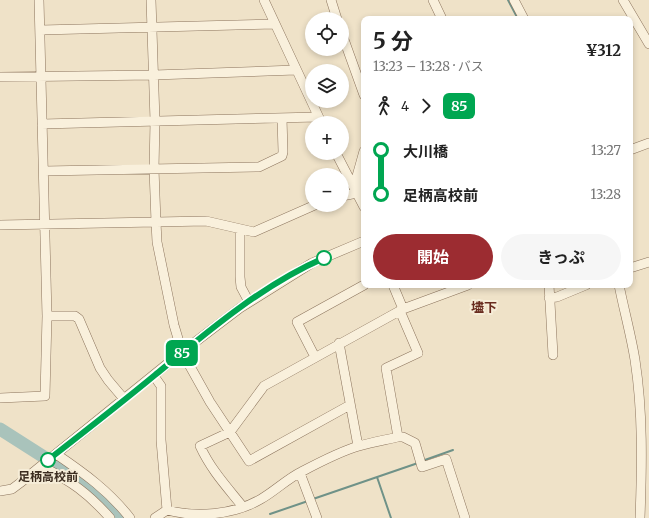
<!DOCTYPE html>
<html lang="ja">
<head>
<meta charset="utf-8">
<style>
  :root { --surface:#fff; --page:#f6f6f6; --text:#222; --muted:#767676; --accent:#9c2c31 }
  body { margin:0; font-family:Merriweather,"Noto Sans JP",serif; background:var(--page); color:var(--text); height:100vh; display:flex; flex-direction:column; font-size:15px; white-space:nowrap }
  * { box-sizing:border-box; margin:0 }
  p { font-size:13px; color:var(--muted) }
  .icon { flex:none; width:22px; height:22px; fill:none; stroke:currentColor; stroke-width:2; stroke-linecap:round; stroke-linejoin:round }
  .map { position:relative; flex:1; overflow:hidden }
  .sheet { position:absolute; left:361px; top:16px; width:272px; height:272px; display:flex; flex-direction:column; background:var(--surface); border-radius:8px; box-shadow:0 2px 6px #0003 }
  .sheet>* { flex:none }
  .badge { padding:0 8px; border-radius:6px; font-size:14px; line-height:26px }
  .tools { position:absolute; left:305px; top:12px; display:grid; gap:8px }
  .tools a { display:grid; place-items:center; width:44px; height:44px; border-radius:50%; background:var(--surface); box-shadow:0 2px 6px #0003; font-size:20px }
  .map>.badge { position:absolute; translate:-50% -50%; box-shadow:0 0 0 2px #fff }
  .legs { display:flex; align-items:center; gap:6px; height:44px; padding:0 12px; font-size:13px }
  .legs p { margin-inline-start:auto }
  .head { display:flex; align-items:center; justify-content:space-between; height:68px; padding:0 12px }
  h1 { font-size:22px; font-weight:700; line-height:30px }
  .cta { display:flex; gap:8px; margin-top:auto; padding:8px 12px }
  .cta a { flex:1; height:46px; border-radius:24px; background:var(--accent); color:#fff; font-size:16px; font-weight:700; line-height:46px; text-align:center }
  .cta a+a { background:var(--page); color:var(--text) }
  ul { padding:0 12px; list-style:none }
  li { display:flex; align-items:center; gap:14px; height:44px; font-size:15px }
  li i { display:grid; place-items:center; width:6px; height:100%; margin:0 5px; background:currentColor }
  li i::after { content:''; width:10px; height:10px; margin:-5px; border:3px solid; border-radius:50%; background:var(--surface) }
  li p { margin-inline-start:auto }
  li:first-child i { background:linear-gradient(#0000 50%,currentColor 0) }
  li:last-child i { background:linear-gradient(currentColor 50%,#0000 0) }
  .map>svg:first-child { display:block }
</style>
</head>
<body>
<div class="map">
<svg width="649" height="518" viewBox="0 0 649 518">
  <rect width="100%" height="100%" fill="#efe2c8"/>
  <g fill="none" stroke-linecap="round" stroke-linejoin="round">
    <path stroke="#6f9288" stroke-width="2" d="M508,0L518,19
      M422,461L453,450
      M377,477L391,518
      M313,499L418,463
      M270,514L308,501"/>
    <path stroke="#a9c3bb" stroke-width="13" d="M0,429L91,487L121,518"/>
    <defs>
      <path id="minor" d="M264,0L321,122
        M331,0L337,19
        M433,0L442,19
        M514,0L524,19
        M623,0L649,44
        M41,30L275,24
        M342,34L364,95
        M0,77L154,75L296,70
        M42,124L318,117
        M630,150L649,143
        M336,153L364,207
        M44,171L259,167L282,156L283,152L282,118
        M342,196L357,193V176L364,151
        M315,205L254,232L206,221L156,222L157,242L174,325L182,352L210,402L249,461L350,405
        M0,225L156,222L154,169L155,121L151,0
        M240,229V277L241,287L249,302
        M630,268L649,262
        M393,285L403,309
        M549,285L553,355
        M619,285C624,310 631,335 635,360C643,412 642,465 640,518
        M549,298L557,297L586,285
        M47,316H75L79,319L100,368L108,380L124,399
        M339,343L358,446
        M315,357L297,322L364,285
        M154,376L161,386V440L167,510
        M0,398L45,396L47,316L39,0
        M398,437H403L415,443L422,467L446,459L465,518
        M56,454C84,473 109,491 130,518
        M41,466C71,481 88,493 110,518
        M300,473L317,518
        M0,491L12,489L20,483L182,352L240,308L312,263L364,241
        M243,507C227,487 211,470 200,446L230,432L264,386L403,309L468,285
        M167,510C196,518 234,515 261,499C275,491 287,479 301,472C318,463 341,451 359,446C372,442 385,440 398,437L386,368L418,353L400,311
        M155,518L167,510"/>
    </defs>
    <use href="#minor" stroke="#8c745d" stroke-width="10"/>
    <use href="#minor" stroke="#f9f0dc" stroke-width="9"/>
  </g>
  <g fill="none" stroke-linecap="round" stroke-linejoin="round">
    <defs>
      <path id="line-1" d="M48,460C84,432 120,404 155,375C207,332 262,285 324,258"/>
    </defs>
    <use href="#line-1" stroke="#fff" stroke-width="9"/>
    <use href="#line-1" stroke="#00a651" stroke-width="6"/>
  </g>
  <g fill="#fff" stroke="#00a651" stroke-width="2">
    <circle cx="324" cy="258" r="7"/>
    <circle cx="48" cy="460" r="7"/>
  </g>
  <g text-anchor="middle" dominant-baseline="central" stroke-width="4" stroke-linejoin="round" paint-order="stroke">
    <g font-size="12" font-weight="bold" fill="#3c2d20" stroke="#f6edd8">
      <text x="48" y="476">足柄高校前</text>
    </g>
    <g font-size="13" font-weight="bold" fill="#692c1f" stroke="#f6edd8">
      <text x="484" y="307">壗下</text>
    </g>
  </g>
</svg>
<div class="tools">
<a><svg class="icon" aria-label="locate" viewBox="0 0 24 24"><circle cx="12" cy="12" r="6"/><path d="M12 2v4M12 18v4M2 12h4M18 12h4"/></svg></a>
<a><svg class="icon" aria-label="layers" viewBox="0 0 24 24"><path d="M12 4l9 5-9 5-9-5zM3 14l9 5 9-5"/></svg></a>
<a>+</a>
<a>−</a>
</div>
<b class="badge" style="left:182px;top:353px;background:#00a651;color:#fff">85</b>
<section class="sheet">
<div class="head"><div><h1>5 分</h1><p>13:23 – 13:28 · バス</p></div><b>¥312</b></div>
<div class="legs"><svg class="icon" aria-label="walk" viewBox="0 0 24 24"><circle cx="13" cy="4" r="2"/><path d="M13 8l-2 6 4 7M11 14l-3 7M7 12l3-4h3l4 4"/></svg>4<svg class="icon" aria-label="forward" viewBox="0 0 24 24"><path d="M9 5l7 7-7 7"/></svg><b class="badge" style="background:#00a651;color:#fff">85</b></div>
<ul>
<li><i style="color:#00a651"></i><b>大川橋</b><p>13:27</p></li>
<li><i style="color:#00a651"></i><b>足柄高校前</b><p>13:28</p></li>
</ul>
<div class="cta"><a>開始</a><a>きっぷ</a></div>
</section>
</div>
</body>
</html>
